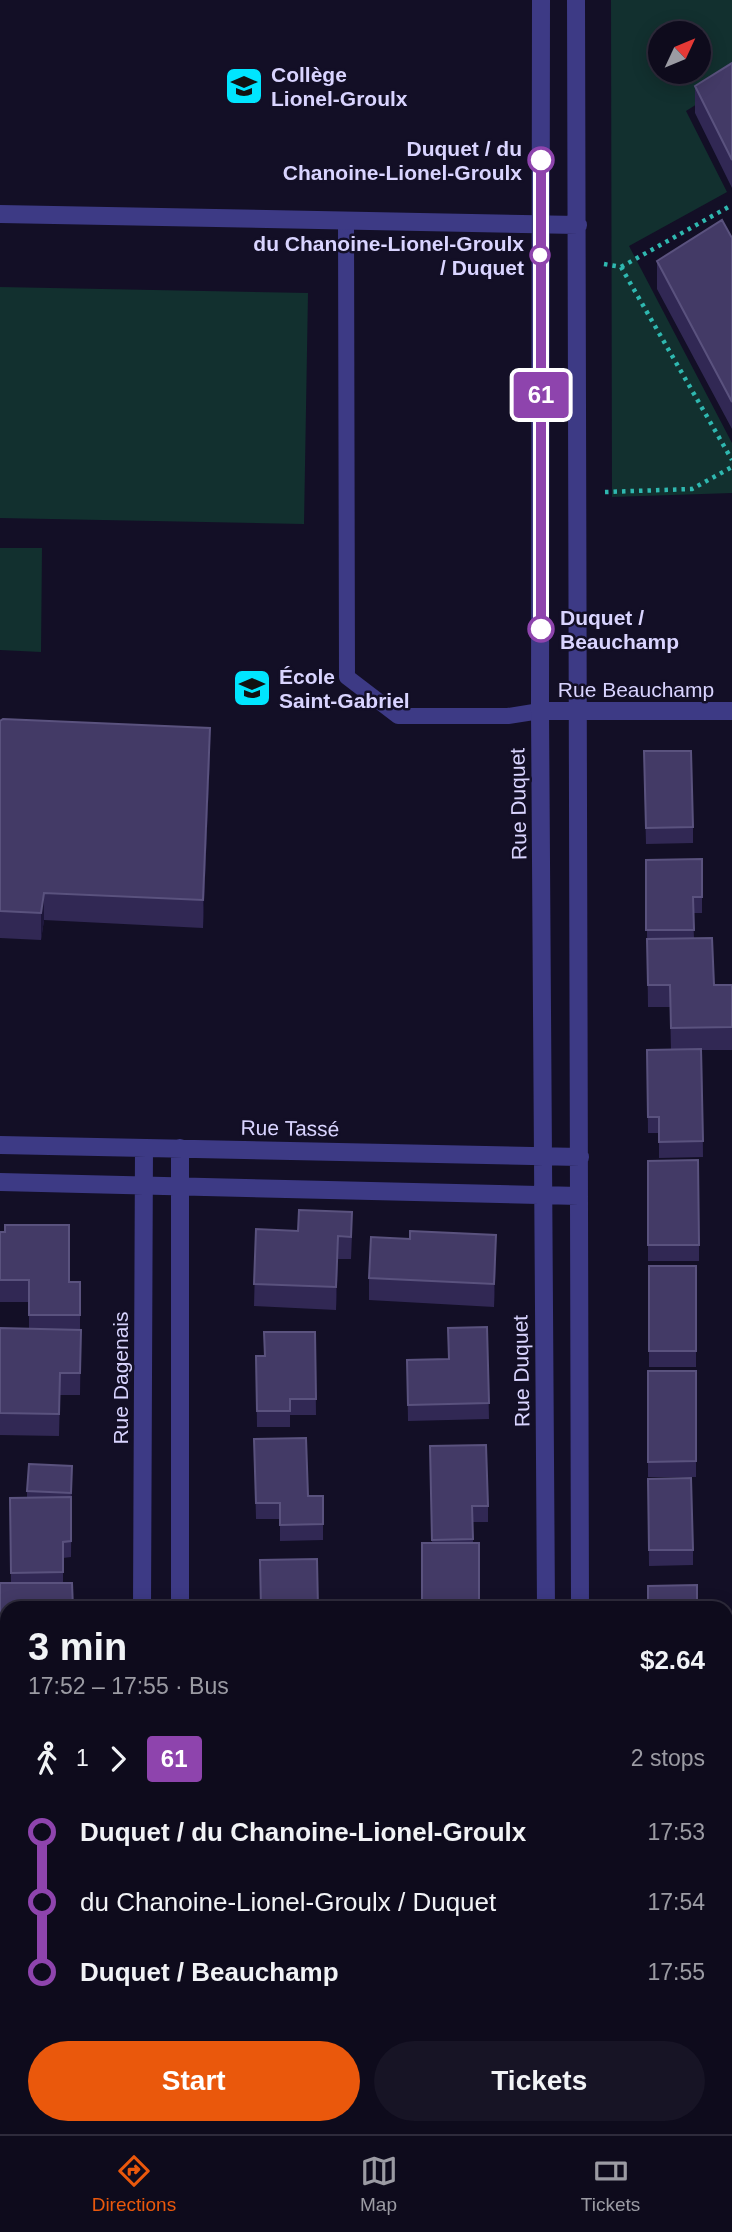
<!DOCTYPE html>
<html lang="en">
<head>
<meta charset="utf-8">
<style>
  :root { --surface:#0e0b1c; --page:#171425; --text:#f1f3f6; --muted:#9b9ba3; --line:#2e2b3b; --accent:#ea580c }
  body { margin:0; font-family:Helvetica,sans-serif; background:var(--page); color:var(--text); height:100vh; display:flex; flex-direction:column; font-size:26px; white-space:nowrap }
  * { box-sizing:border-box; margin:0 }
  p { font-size:23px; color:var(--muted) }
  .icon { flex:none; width:38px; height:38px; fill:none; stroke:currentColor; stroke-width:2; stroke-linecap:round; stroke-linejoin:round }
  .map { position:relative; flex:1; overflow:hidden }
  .panel { position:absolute; left:0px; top:1601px; width:733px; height:534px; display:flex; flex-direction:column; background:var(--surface); border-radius:21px 21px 0 0; box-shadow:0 4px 18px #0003,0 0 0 2px var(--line) }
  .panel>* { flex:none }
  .badge { padding:0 14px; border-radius:5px; font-size:24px; line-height:46px }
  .needle { width:46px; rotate:46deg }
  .fabs { position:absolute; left:648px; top:21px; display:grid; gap:14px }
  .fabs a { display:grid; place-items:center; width:63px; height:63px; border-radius:50%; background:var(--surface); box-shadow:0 4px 18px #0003,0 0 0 2px var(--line); font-size:35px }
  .map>.badge { position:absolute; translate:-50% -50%; box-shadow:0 0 0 4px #fff }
  .legs { display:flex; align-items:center; gap:10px; height:77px; padding:0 28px; font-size:23px }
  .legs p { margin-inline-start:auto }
  .headline { display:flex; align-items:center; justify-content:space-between; height:119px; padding:0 28px }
  h1 { font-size:38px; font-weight:800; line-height:52px }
  .primary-button { display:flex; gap:14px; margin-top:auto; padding:14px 28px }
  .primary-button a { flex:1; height:80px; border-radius:42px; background:var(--accent); color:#fff; font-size:28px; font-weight:800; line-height:80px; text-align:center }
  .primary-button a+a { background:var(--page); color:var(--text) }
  ul { padding:0 28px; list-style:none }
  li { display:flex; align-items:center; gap:24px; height:70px; font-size:26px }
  li i { display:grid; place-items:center; width:10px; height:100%; margin:0 9px; background:currentColor }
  li i::after { content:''; width:18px; height:18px; margin:-9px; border:5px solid; border-radius:50%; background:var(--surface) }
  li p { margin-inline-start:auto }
  li:first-child i { background:linear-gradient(#0000 50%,currentColor 0) }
  li:last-child i { background:linear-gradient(currentColor 50%,#0000 0) }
  .tab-bar { display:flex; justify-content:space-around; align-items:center; height:98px; border-top:2px solid var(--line); background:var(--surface); font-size:19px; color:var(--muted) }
  .tab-bar a { display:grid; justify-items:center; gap:4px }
  .tab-bar .on { color:var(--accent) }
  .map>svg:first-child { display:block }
</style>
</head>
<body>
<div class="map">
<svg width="732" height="2134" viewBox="0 0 732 2134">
  <rect width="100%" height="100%" fill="#130f26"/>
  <path fill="#12302f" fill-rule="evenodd" d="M611,0H732V82L686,111L727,192L629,246L732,443V493L612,497ZM660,33H698V72H660Z
    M0,287L308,293L304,524L0,518Z
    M0,548H42L41,652L0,650Z"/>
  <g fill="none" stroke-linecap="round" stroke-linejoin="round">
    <path stroke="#2fb8b0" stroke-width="4.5" stroke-dasharray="3.5 5" stroke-linecap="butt" d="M604,264L621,267L732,460
      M621,267L732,205
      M605,492L692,489L732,467"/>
    <path stroke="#3d3a85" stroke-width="16" d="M346,221L347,677L398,716H508L540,711"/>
    <path stroke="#3d3a85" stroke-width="18" d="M541,0L540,711L546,1608
      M576,0L580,1608
      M0,214L578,225
      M540,711H732
      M0,1145L580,1157
      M0,1182L579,1196
      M142,1608L144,1148
      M180,1608V1148
      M0,1787L7,1794
      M0,1840L7,1847
      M726,1843H732
      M294,2128L302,2134
      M356,2128L364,2134
      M549,2128V2134
      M583,2128V2134
      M172,2134L177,2128"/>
  </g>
  <path fill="#312854" d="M732,63V188L695,113V86Z
    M732,238V429L657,289V261Z
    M0,721L210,755L203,928L44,920L41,940L0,938Z
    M644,767L693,827V843L646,844Z
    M702,859V913H693L694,938L714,985H732V1050H702L703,1157L659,1158V1133H648L647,1050H671L670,1007H648L646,860Z
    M648,1161L699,1245V1261H648Z
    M256,1229L352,1235L351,1259H338L336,1310L254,1306Z
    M0,1232L69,1282H80V1330H81L80,1395H60L59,1436L0,1435V1328L29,1329V1302H0Z
    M410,1239L496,1258L494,1307L369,1300V1278Z
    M649,1266H696V1367H649Z
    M487,1327L489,1419L408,1421L407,1360L449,1359Z
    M315,1332L316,1415H290V1427H257L256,1356H264Z
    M648,1371H696V1477H648Z
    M254,1439L308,1496H323V1540L280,1541V1519H256Z
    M430,1462L488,1506V1522H473V1543H432Z
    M72,1466L71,1557L63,1558V1583L7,1608V1659H0V1583H11L10,1498H27V1491Z
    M648,1479L693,1550V1565L649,1566Z
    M726,1703H732V1766H726Z
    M7,1951V2026L0,2019V1958Z"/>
  <path fill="#1d163a" d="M210,728V755L203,928V900Z
    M44,893V920L41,940V913Z
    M496,1235V1258L494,1307V1284Z
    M338,1236V1259L336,1310V1287Z
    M72,2128H83L72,2132Z"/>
  <path fill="#433a66" stroke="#5a527e" stroke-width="2" d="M732,63V160L695,86Z
    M722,220L732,238V402L657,261Z
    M3,719L210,728L203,900L44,893L41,913L0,911V721Z
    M644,751H691L693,827L646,828Z
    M702,859V897H693L694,930H646V860Z
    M712,938L714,985H732V1027L671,1028L670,985H648L647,939Z
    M701,1049L703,1141L659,1142V1117H648L647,1050Z
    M698,1160L699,1245H648V1161Z
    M299,1210L352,1212L351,1237L338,1236L336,1287L254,1284L256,1229L298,1231Z
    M5,1225H69V1282H80V1315H29V1280H0V1232H5Z
    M410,1231L496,1235L494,1284L369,1278L371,1237L410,1239Z
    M649,1266H696V1351H649Z
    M487,1327L489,1403L408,1405L407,1360L449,1359L448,1328Z
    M0,1328L81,1330L80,1373H60L59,1414L0,1413Z
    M264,1332H315L316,1399H290V1411H257L256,1356H265Z
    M648,1371H696V1461L648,1462Z
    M306,1438L308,1496H323V1524L280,1525V1503H256L254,1439Z
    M486,1445L488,1506H472L473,1539L432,1540L430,1446Z
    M29,1464L72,1466L71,1493L27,1491Z
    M691,1478L693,1550H649L648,1479Z
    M71,1497V1541L63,1542V1572L11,1573L10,1498Z
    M422,1543H479V1608H422Z
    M317,1559L318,1608H261L260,1560Z
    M0,1583H72L73,1608H7V1637H0Z
    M697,1585V1608H648V1586Z
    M726,1703H732V1751L726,1750Z
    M7,1951V2010L0,2003V1958Z"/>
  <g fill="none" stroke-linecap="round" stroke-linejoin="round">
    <defs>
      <path id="line-1" d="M541,629V160"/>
    </defs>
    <use href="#line-1" stroke="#fff" stroke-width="16"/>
    <use href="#line-1" stroke="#8e44ad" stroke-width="10"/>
  </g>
  <defs>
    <symbol id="university-square" viewBox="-11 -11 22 22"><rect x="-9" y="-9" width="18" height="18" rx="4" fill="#00e5ff" stroke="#130f26"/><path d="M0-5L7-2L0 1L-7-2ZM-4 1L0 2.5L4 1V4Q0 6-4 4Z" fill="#111"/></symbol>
    <symbol id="school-square" viewBox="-11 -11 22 22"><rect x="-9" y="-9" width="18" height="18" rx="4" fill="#00e5ff" stroke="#130f26"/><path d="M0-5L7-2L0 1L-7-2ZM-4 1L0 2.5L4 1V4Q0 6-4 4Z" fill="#111"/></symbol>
  </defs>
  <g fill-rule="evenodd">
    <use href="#university-square" x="222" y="64" width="44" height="44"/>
    <use href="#school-square" x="230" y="666" width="44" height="44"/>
  </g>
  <g fill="#fff" stroke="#8e44ad" stroke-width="3.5">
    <circle cx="541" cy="160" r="12"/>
    <circle cx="540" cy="255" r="9"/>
    <circle cx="541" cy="629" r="12"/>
  </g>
  <g text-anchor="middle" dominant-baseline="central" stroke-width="5" stroke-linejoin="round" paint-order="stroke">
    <g font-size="21" font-weight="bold" fill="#d9d4ff" stroke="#130f26" text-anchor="start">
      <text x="271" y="74">Collège<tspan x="271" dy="24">Lionel-Groulx</tspan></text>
      <text x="279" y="676">École<tspan x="279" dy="24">Saint-Gabriel</tspan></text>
    </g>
    <g font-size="21" font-weight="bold" fill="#d9d4ff" stroke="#130f26" text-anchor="end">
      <text x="522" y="148">Duquet / du<tspan x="522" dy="24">Chanoine-Lionel-Groulx</tspan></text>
      <text x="524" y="243">du Chanoine-Lionel-Groulx<tspan x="524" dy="24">/ Duquet</tspan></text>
      <text x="560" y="617" text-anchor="start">Duquet /<tspan x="560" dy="24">Beauchamp</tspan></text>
    </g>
    <g font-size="21" fill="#d9d4ff" stroke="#130f26">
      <text x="636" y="689">Rue Beauchamp</text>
      <text transform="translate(518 804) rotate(-91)">Rue Duquet</text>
      <text transform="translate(290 1128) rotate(1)">Rue Tassé</text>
      <text transform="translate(521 1371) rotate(-91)">Rue Duquet</text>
      <text transform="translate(120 1378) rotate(-90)">Rue Dagenais</text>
    </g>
  </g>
</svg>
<div class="fabs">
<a><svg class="needle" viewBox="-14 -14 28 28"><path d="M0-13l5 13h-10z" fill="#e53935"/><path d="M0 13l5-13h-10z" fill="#9b9ba3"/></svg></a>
</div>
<b class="badge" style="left:541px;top:395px;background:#8e44ad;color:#fff">61</b>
<section class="panel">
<div class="headline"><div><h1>3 min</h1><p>17:52 – 17:55 · Bus</p></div><b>$2.64</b></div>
<div class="legs"><svg class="icon" aria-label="walk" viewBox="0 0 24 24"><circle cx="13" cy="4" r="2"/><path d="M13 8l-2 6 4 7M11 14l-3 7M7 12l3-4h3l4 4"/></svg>1<svg class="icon" aria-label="forward" viewBox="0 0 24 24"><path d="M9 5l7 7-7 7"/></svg><b class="badge" style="background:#8e44ad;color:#fff">61</b><p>2 stops</p></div>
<ul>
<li><i style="color:#8e44ad"></i><b>Duquet / du Chanoine-Lionel-Groulx</b><p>17:53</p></li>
<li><i style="color:#8e44ad"></i><span>du Chanoine-Lionel-Groulx / Duquet</span><p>17:54</p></li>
<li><i style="color:#8e44ad"></i><b>Duquet / Beauchamp</b><p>17:55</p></li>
</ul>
<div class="primary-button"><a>Start</a><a>Tickets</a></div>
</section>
</div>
<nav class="tab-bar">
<a class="on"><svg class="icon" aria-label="directions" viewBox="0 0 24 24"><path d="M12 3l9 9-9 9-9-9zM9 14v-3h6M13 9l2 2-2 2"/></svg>Directions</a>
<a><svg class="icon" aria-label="map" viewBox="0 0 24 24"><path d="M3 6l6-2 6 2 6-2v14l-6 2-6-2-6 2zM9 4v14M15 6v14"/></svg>Map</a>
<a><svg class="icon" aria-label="tickets" viewBox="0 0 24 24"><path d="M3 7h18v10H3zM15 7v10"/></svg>Tickets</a>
</nav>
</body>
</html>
